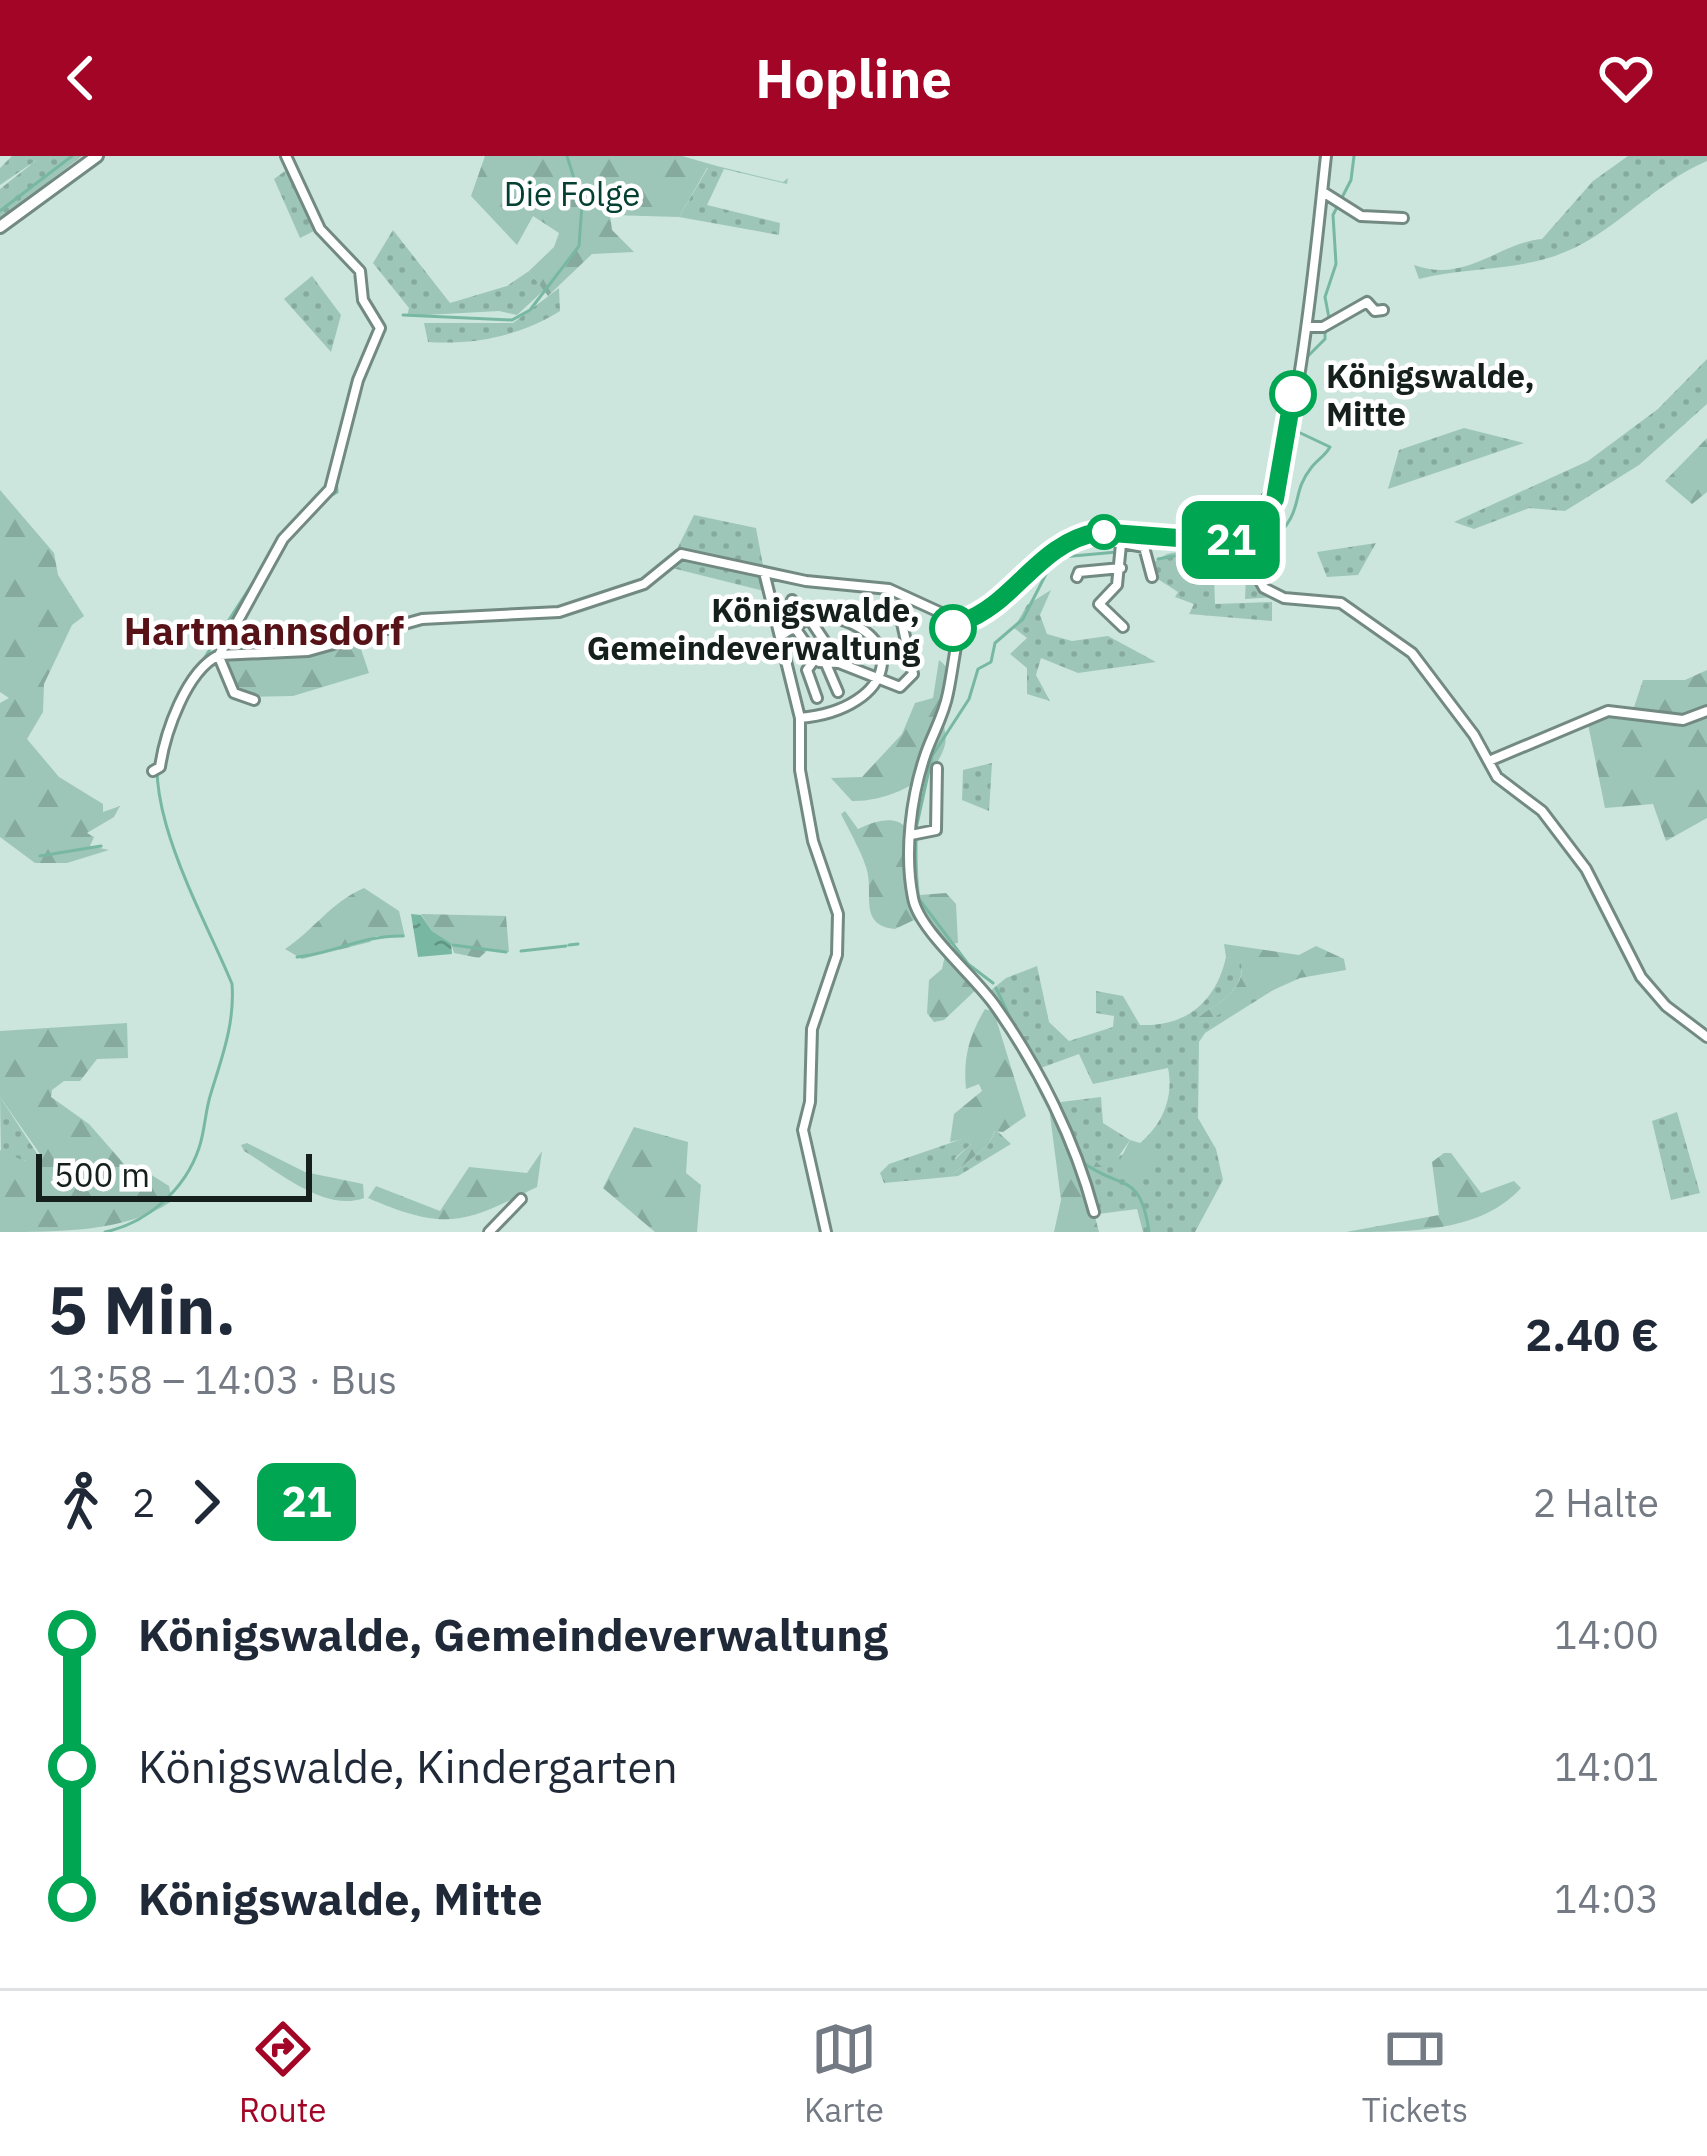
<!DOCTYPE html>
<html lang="de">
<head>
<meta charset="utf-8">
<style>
  :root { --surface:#fff; --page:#f6f6f7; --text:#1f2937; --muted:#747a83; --line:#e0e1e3; --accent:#a30526 }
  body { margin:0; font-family:"IBM Plex Sans",sans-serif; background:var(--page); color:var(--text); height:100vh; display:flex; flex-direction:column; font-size:45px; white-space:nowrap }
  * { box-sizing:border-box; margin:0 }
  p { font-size:39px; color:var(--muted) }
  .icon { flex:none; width:66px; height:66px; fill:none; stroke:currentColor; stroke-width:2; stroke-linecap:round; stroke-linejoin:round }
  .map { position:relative; height:1076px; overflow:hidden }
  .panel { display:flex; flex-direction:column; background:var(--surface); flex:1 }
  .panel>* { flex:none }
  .badge { padding:0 24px; border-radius:18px; font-size:42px; line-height:78px }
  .scale { position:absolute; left:36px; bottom:30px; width:276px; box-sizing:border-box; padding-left:12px; border:6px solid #151f1b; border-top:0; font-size:33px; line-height:42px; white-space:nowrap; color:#151f1b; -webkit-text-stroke:9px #fff; paint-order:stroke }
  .map>.badge { position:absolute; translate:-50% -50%; box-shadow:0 0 0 6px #fff }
  .legs { display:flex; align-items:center; gap:18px; height:132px; padding:0 48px; font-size:39px }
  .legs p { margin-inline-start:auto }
  .overview { display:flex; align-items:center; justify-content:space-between; height:204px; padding:0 48px }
  h1 { font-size:66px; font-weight:700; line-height:90px }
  ul { padding:0 48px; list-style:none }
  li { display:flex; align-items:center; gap:42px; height:132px; font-size:45px }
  li i { display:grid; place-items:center; width:18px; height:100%; margin:0 15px; background:currentColor }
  li i::after { content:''; width:30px; height:30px; margin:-15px; border:9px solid; border-radius:50%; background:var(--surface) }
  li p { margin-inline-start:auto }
  li:first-child i { background:linear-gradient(#0000 50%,currentColor 0) }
  li:last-child i { background:linear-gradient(currentColor 50%,#0000 0) }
  header { display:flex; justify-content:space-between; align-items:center; height:156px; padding:0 48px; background:var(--accent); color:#fff; font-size:54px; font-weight:700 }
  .tab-bar { display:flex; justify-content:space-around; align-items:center; height:168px; border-top:3px solid var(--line); background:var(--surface); font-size:33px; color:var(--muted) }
  .tab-bar a { display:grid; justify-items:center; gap:6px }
  .tab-bar .current { color:var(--accent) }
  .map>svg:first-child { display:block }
</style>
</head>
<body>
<header><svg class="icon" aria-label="back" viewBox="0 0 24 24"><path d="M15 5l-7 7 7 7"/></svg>Hopline<svg class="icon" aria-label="heart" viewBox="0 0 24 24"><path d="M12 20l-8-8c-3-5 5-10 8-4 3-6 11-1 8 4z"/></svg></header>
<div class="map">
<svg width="1707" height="1076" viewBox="0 0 1707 1076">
  <defs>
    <pattern id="grass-dots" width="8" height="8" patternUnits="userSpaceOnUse" patternTransform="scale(3)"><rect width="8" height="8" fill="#9dc6b8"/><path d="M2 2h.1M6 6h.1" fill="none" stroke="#86aa9e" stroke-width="1.8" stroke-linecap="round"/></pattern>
    <pattern id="forest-firs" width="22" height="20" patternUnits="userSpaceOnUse" patternTransform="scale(3)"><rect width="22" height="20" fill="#9dc6b8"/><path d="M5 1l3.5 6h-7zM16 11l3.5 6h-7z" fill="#86aa9e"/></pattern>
    <pattern id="water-ripples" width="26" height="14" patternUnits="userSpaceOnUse" patternTransform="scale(3)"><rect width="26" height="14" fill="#78b8a3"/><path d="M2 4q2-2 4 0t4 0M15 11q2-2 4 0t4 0" fill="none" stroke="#619584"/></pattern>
  </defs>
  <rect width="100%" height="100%" fill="#cce6dd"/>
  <path fill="url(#grass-dots)" d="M12,0H82L0,63V33L38,3L0,29V12Z
    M1628,0H1707V5C1649,29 1609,85 1548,102C1506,115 1460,112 1419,123L1414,109C1466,128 1498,87 1542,83L1593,25Z
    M292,10L322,71L300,82L274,23Z
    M709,10H717L783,26L788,22L787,28L724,13L707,49L780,67L779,79L679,61Z
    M393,74L450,147L507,130L529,115L544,134L517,159L499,155L407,160L409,152L373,107Z
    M312,120L341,159L331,196L284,143Z
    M559,132L560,155C520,180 474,189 428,186L424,167H513Z
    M1707,203V248L1639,309L1565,355L1529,352L1474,373L1454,366L1588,305L1658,253Z
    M1464,272L1524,287L1388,333L1399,294Z
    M694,359L756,372L768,436L668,411Z
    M1243,383L1251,427L1274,441L1245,443L1246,421L1214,420L1215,448L1272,446V465L1189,458L1194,448L1175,441L1178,436L1153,420L1154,406L1167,398Z
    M1376,387L1358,419L1327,421L1317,396Z
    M1051,434L1040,459L1047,478L1072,485L1108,480L1156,506L1078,517L1041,502L1036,519L1050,545L1027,538V512L1010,498L1027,482L1014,472L1027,449Z
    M992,607L989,655L962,644L963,614Z
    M1226,801L1241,803C1247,833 1219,847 1198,861L1200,867L1281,829L1205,877L1199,886L1198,962L1216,993L1223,1024L1195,1076H1143L1137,1053L1098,1058L1085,1015L1108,1019L1075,985L1061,946L1101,941L1103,967L1130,984L1119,1000C1153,985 1176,950 1168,912L1093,928L1079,898L1038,913L1016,882L1029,879L1015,881L989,836L1006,822L1037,810L1049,866L1069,885L1113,871L1114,860L1096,857V835L1123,840L1140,869C1186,871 1216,846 1226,801Z
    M0,941L40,1002L22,1005L1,997Z
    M1677,956L1700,1037L1671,1044L1652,965Z
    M996,974L1011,988L958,1020L884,1027L880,1017L889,1008L968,981L971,988L955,1002L954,1017L988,989Z"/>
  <path fill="url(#forest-firs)" d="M485,0H682L717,10L707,12L679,61L610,59L612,74L634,96L592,98L548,140L529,115L554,91L559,77L533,60L517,89L471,40Z
    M1707,282V336L1692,348L1665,325Z
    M0,334L54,397L58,419L84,460L72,469L44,528L43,556L27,583L59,621L103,648V656L120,650L114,661L87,677L94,681L90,690L109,694L67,707H35L0,681V547L9,542L0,536Z
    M357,481L369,517L293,540L239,541L221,502L297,496Z
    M939,504C958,518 949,536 944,556C941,568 949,579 944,592C933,627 884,646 852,645L831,622L862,621L902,578L915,547L933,542Z
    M1707,514V662L1666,685L1653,648L1605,652L1587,563L1634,551L1643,524H1685Z
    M845,655L858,673C920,643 916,696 920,739L946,737L956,748L958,787L940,790L914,764L895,773C857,769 875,737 866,711C862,697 848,672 841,658Z
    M364,732L399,755L405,781L376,780L370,786L302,803L285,793C315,773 330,747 364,732Z
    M421,758L506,760L509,796L489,793L479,802L454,797L451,787L432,775Z
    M1224,788L1299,799L1316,790L1344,803L1346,814L1300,822L1200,867L1197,862C1218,847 1248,833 1241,804L1226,801Z
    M946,795L980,830L944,864L934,866L927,857L929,824L942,813Z
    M985,853L994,856L1026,960L1003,976L995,975L988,989L954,1017L950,1008L971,988L968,982L950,986L954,958L982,935L979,928L966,933C963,902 969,880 985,853Z
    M127,867L128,902L97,903L80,925H64L52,934L51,941L89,968L131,1016L150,1018L169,1030L172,1045C127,1076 59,1076 0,1076V994L24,1005L40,998L0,941V875Z
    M1061,946L1075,985L1111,1020L1083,1015L1099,1076H1054L1061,1044L1050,959Z
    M634,971L688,986L686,1017L701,1029L697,1076H655L603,1032Z
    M247,987L305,1016L363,1028L364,1042C325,1057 276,1014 244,995L241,989Z
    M542,995L537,1031C464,1067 447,1076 368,1042L376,1030L440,1055L469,1011L527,1017Z
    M1444,997H1451L1481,1037L1514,1025L1521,1032C1481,1076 1413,1076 1346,1076L1439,1059L1432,1006Z"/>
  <path fill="#9dc6b8" d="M1130,984L1157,992L1142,1021L1115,1014Z"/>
  <path fill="url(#water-ripples)" d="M411,758L421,759L432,775L451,787L452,798L418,801Z"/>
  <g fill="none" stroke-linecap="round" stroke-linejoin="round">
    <path stroke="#78b8a3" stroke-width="3" d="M0,55L72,0
      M403,159L512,164L530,154L579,90L582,48L567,0
      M1329,162L1325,141L1336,108L1333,59L1351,24L1354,0
      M1307,201L1325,183V176
      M348,277L356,246
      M327,342L337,336L336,321
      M1255,386L1270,387C1307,354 1289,340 1311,312C1317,304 1325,300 1330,291L1292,273
      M1158,403L1246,387
      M1047,413L1051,402L1117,396
      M198,512L258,419
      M40,700L101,690
      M453,789L506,796
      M569,789L578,788
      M521,795L566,790
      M297,801C334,797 364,779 403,780
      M993,827L968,808L916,739V673L932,600L969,543L978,513L991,506L995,487L1023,463L1046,418
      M996,832L1018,878
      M1081,1005C1121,1036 1140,1013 1149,1076
      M105,1076C147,1067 185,1034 199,992C205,975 205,955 211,937C222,901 235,867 232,828C205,761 130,634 167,568"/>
    <defs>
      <path id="minor" d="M1323,36L1361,60L1403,62
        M1307,171H1323L1367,146L1375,155L1383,154
        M1122,378L1117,429L1099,448L1123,471
        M1250,379L1251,409L1264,432L1284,442L1341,447L1412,497L1474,579L1497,621L1542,655L1586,713L1641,821L1666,850L1707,881
        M1224,381L1253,365L1275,329
        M1122,387L1144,391L1152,421
        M764,416L800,562V614L813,685L838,758L837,799L812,873L810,946L803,974L826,1076
        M1077,421L1079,416L1121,412
        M792,444L799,467
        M809,462L839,507L900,531L913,518L902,467
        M961,466C955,490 953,513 948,537C944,559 933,577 926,597C911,640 904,697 913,742C919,775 976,821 996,851C1039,912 1075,984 1094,1056
        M795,472L819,506L839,507
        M782,479L815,458C917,471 895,554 800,562
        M219,499L308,495L422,463L559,456L644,428L681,398L806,425L889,433L961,466C1007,451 1031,397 1078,380C1131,361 1197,403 1249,379C1294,358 1319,58 1326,0
        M219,501L234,537L254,544
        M815,503L807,514L817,542
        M826,508L838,536
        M1489,605L1608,555L1683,564L1707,555
        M153,615L160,611C165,577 186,515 219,499L283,383L330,333L358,224L380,172L363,144L360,115L320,73L286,0
        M911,679L936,674L937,612
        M489,1076L521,1043"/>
      <path id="major" d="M0,71L97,0"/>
    </defs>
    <use href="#minor" stroke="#738a82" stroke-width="14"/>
    <use href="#major" stroke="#738a82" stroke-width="16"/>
    <use href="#minor" stroke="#fff" stroke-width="8"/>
    <use href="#major" stroke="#fff" stroke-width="10"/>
  </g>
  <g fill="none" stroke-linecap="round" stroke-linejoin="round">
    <defs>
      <path id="line-1" d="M953,472L959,475L962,466C1015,448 1038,386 1099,376L1218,385L1259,372L1275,343L1293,238"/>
    </defs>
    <use href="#line-1" stroke="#fff" stroke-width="27"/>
    <use href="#line-1" stroke="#00a651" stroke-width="18"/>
  </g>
  <g fill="#fff" stroke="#00a651" stroke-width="6">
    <circle cx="1293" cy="238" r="21"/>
    <circle cx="1104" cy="376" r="15"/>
    <circle cx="953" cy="472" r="21"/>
  </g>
  <g text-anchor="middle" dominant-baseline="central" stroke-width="9" stroke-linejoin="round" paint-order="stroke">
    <g font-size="33" fill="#044032" stroke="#fff">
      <text x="572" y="37">Die Folge</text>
    </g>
    <g font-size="33" font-weight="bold" fill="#151f1b" stroke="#fff" text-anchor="start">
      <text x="1326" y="219">Königswalde,<tspan x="1326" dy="38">Mitte</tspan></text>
      <text x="920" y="453" text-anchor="end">Königswalde,<tspan x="920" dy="38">Gemeindeverwaltung</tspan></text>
    </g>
    <g font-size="39" font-weight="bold" fill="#571217" stroke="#fff">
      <text x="264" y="474">Hartmannsdorf</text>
    </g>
  </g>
</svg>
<div class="scale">500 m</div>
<b class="badge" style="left:1231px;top:384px;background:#00a651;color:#fff">21</b>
</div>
<section class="panel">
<div class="overview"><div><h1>5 Min.</h1><p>13:58 – 14:03 · Bus</p></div><b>2.40 €</b></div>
<div class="legs"><svg class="icon" aria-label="walk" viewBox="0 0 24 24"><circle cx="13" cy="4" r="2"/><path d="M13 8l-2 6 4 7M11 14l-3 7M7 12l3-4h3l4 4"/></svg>2<svg class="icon" aria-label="forward" viewBox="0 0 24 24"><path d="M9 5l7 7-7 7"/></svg><b class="badge" style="background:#00a651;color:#fff">21</b><p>2 Halte</p></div>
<ul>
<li><i style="color:#00a651"></i><b>Königswalde, Gemeindeverwaltung</b><p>14:00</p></li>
<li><i style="color:#00a651"></i><span>Königswalde, Kindergarten</span><p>14:01</p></li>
<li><i style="color:#00a651"></i><b>Königswalde, Mitte</b><p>14:03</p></li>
</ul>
</section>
<nav class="tab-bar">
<a class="current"><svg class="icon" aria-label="directions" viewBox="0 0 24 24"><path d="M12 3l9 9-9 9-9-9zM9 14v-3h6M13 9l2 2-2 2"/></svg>Route</a>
<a><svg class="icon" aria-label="map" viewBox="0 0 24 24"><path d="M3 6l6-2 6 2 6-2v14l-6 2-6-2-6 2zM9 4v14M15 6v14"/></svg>Karte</a>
<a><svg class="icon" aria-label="tickets" viewBox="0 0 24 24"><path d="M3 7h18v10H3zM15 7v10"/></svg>Tickets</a>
</nav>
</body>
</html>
